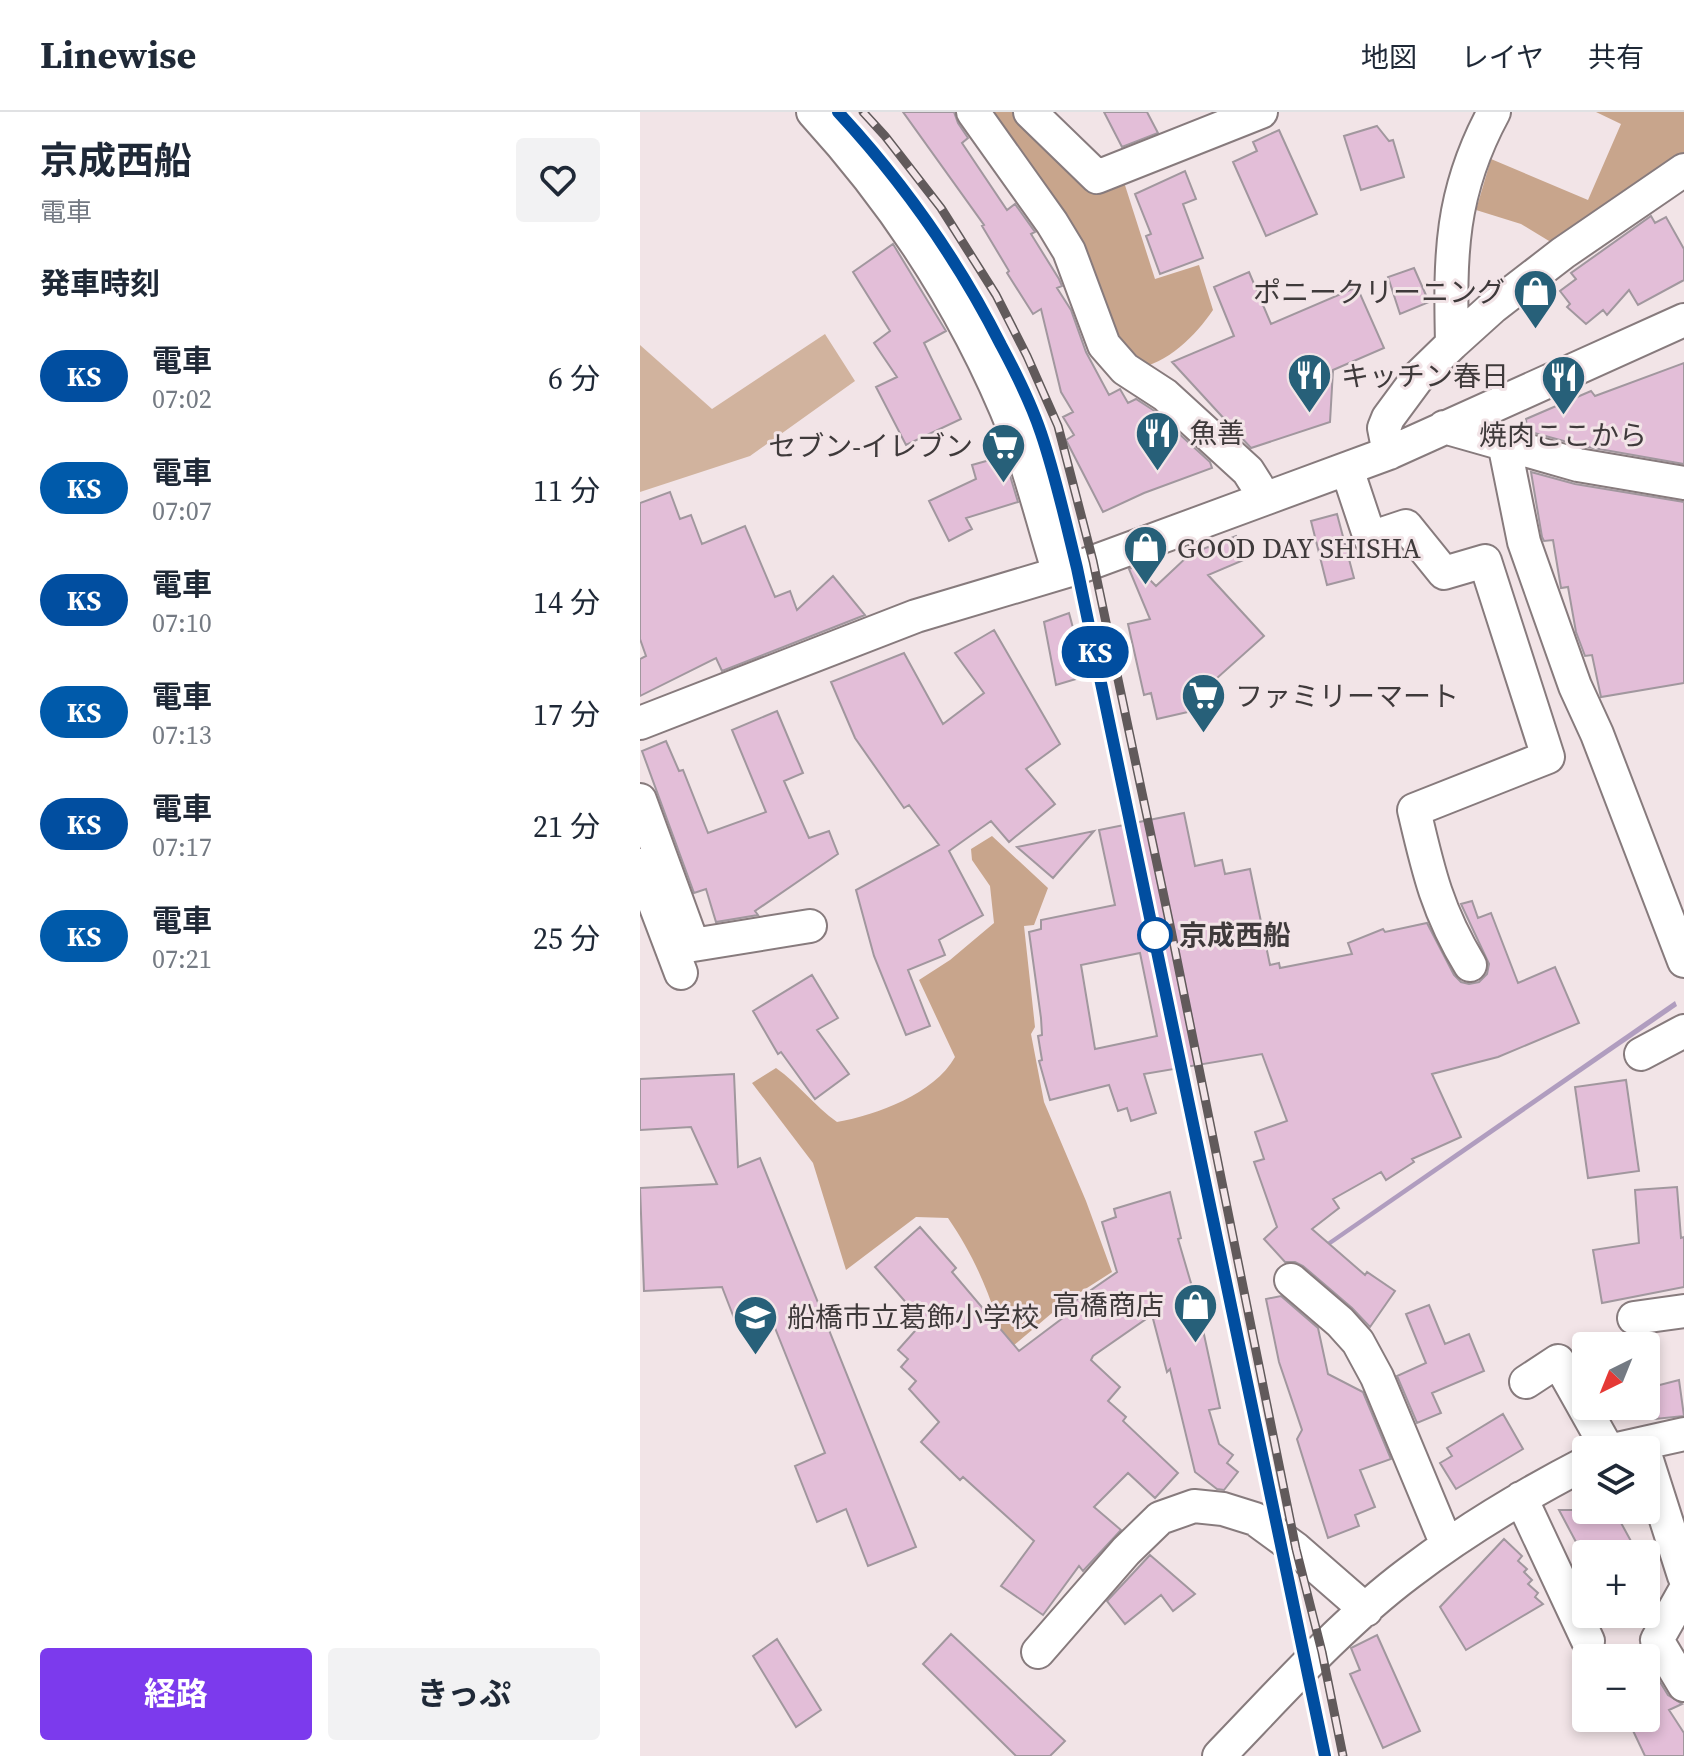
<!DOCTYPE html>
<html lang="ja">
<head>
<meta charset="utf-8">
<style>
  :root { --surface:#fff; --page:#f2f2f3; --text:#1f2937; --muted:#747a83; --line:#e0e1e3; --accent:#7c3aed }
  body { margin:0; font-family:"Source Serif 4","Noto Sans JP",serif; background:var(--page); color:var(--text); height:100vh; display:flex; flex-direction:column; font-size:30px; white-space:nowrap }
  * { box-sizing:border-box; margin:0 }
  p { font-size:26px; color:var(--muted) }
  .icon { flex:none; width:44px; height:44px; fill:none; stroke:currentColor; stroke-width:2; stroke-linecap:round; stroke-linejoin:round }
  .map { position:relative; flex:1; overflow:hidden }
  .details { display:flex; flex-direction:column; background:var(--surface); width:640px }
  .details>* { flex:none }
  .badge { padding:0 16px; border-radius:26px; font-size:28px; line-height:52px }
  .needle { width:52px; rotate:223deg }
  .tools { position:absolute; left:932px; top:1220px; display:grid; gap:16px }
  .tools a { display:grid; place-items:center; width:88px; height:88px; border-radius:8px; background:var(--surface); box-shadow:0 4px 12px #0003; font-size:40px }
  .map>.badge { position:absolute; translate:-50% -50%; box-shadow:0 0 0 4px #fff }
  h2 { padding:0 40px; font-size:30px; line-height:72px }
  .round { display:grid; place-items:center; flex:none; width:84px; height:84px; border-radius:8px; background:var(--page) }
  .summary { display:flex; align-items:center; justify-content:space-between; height:136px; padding:0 40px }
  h1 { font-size:38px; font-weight:700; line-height:60px }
  .primary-button { display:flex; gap:16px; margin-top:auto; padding:16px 40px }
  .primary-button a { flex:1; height:92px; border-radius:8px; background:var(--accent); color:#fff; font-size:32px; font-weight:700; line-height:92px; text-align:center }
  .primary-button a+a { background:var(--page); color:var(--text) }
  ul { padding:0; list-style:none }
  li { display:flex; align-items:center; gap:24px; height:112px; padding:0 40px }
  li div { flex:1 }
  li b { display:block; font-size:30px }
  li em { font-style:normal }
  li .badge { min-width:88px; font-weight:700; text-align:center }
  header { display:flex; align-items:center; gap:48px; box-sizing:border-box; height:112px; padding:0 40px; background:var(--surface); border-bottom:2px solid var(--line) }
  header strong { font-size:38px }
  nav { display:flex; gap:44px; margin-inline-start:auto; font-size:28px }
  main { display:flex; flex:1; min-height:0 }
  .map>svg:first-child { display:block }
</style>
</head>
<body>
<header>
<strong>Linewise</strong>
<nav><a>地図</a><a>レイヤ</a><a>共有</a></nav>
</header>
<main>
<section class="details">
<div class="summary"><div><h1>京成西船</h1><p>電車</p></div><a class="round"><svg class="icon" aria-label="heart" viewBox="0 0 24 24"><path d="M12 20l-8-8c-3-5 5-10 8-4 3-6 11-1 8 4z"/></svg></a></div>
<h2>発車時刻</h2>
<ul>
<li><span class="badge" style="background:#014ea0;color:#fff">KS</span><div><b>電車</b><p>07:02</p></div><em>6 分</em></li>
<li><span class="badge" style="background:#005aaa;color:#fff">KS</span><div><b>電車</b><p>07:07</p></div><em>11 分</em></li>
<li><span class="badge" style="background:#014ea0;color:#fff">KS</span><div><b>電車</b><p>07:10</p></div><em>14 分</em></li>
<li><span class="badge" style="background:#005aaa;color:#fff">KS</span><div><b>電車</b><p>07:13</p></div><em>17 分</em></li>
<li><span class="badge" style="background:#014ea0;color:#fff">KS</span><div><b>電車</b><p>07:17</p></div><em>21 分</em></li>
<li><span class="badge" style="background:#005aaa;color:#fff">KS</span><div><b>電車</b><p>07:21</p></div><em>25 分</em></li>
</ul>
<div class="primary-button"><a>経路</a><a>きっぷ</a></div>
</section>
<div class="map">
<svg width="1044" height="1644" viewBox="0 0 1044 1644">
  <rect width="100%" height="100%" fill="#f2e4e7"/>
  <path fill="#d1b39e" d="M185,222L215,269L110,344L0,380V233L72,297Z"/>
  <path fill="#c8a58c" d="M343,0H379L483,67L515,167L559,153L573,198C556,223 527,253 495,256Z
    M956,0H1044V47L914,132L881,112L836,98L851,47L948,88L981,12Z
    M352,724L408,776L394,813L384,814L395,915L391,922L404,990L446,1089L472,1160L425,1190L335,1266L312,1247L357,1207C344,1168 331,1140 308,1106L276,1105L206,1158L173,1051L112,971L136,956C159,972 174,994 197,1010C237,1003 294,982 315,945L279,868L310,848L354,811L350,774L332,748L331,737Z"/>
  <path fill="#b09dbf" d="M1035,889L1037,894L663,1152L660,1149Z"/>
  <path fill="#e3bed8" stroke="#a1979e" stroke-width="2" fill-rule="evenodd" d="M263,0H314L318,11L328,26L322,31L367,98L375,92L395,120L391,122L419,167L422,174L417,176L431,198L446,240L469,283L480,277L488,291L496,287L513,298L570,350L572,356L504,381L463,400L426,328L434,323L423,305L433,300L421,280L401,197L393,202L367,161L369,159L342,114L344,113Z
    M464,0H507L518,21L482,35Z
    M737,14L749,29L753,28L764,65L721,78L704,24Z
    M639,18L677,102L626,124L593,50L617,39L613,30Z
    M545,59L556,87L543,92L563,146L520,162L506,124L511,122L495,82Z
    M1011,104L1015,111L1026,105L1044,137V168L998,193L989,178L967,203L963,198L946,212L927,195L930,192L920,179L936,167L931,161Z
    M253,132L306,219L284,231L321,307L266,333L236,275L257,265L234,231L250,219L213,160Z
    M774,156L789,190L760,202L748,165Z
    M609,160L631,212L717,175L744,236L693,258L690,310L611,336L532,250L594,224L574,175Z
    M1044,251V352L942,334L887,319L886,307L951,279L955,284Z
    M364,344L378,390L326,406L332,417L309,429L289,389L336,367L332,353Z
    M891,360L935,372L1044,390V571L961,585L952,543L945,544L936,520L928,475L921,476L913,428L904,429L902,425Z
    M30,380L40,407L51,403L62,432L105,414L135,485L150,479L157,498L193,464L225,503L82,559L76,546L0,584V547L6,544L0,527V391Z
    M697,402L714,466L687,473L671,409Z
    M596,424L606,447L568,463L624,524L577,566L580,576L558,583L561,597L517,607L511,581L504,583L488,512L510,507L489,457L496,454L516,474L550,442Z
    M429,501L446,564L416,573L404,510Z
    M354,518L420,632L386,657L415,692L369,730L351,709L309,739L343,803L299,828L305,843L268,858L290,914L266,923L234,844L216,778L299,733L269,693L264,696L215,626L191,570L264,541L303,612L344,581L315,541Z
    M137,599L163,661L144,669L169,726L189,719L198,742L115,799L118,803L76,810L66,777L54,781L2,639L26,629L39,659L43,658L68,721L126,700L92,618Z
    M544,701L555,754L582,748L585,762L610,757L630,853L639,851L640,856L712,842L708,831L743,817L745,820L787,811L814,863L821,870L829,872L839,870L847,862L849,852L821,792L832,789L838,806L851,801L878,871L915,855L939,911L858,945L792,962L821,1025L772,1047L774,1050L746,1068L741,1060L693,1087L699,1096L672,1117L725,1163L727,1160L755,1179L730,1215L712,1196L663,1154L655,1150H645L624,1127L637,1115L614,1050L624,1047L615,1020L647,1009L622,942L504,962L516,1001L491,1009L487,996L478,999L469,973L410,988L399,949L402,948L398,924L402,923L401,906L389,820L401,817V808L475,793L459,718ZM500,841L517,924L455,937L441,853Z
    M454,719L413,766L377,735Z
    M172,863L198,906L177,918L209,962L175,987L141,940L138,942L113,899Z
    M94,962L98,1055L120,1046L276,1435L228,1454L206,1397L177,1410L155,1354L185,1341L133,1211L108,1220L103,1202L94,1206L82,1175L4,1179L0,1076L77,1072L51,1015L0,1018V967Z
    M986,968L999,1059L948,1066L935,975Z
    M1037,1075L1041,1126L1044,1125V1175L962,1191L953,1138L999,1131L995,1078Z
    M530,1080L541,1126L538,1127L558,1195L580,1296L569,1298L579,1332L593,1343L587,1351L598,1360L584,1378L577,1377L555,1360L530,1257L527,1260L512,1203L453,1244L451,1248L480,1275L468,1289L486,1305L483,1309L538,1361L515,1386L488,1361L454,1395L481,1418L443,1459L439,1454L403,1503L361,1474L394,1429L323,1365L320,1368L281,1330L299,1310L269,1277L276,1269L261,1255L268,1247L258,1238L283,1210L235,1155L280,1115L316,1156L312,1160L379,1239L432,1199L428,1194L477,1160L462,1110L476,1105L474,1097Z
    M641,1184L678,1216L688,1262L723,1280L751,1347L720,1358L735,1395L715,1403L719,1414L688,1426L657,1327L662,1318L639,1250L626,1187Z
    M789,1193L805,1232L829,1222L844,1259L792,1281L801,1301L777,1311L757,1264L786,1251L766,1202Z
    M1039,1268L1044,1304L1015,1307L1008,1276Z
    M863,1302L883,1337L816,1377L800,1351L812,1344L807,1336Z
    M919,1398H974L998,1442H946L939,1429L936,1430Z
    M864,1427L882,1444L878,1449L887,1457L884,1460L892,1468L888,1472L898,1481L895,1485L903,1492L826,1538L800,1495Z
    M510,1443L555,1482L533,1499L521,1483L485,1512L467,1489Z
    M311,1522L425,1629L410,1644H376L283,1552Z
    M737,1523L780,1619L743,1636L710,1562L720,1558L711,1536Z
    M137,1527L181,1598L156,1615L113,1544Z
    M1006,1547L1028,1583L1042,1592L1029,1598L1044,1621V1644H1005L987,1606H1006Z"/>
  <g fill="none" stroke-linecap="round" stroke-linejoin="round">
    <defs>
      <path id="minor" d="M173,0C259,94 329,203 376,322C393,367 404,415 419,461
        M333,0L412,111L429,139L464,233L485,257L525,283L608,359L625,386
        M390,0L457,65L621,0
        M812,232C810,143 810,81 854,0
        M804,315L938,353L1044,371
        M864,331L884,430L935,574L957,622L1044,849
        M749,341L744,316L748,306L779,264L812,232L853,195L923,141L1044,58
        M707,357L730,426L766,414L804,461L845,449L908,645L774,698C788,758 797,799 830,853
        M0,611L276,504L437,456L749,341L1044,208
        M0,688L53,833L170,814
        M0,753L41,861
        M1001,942L1044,919
        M651,1168L700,1210L718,1230L737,1265L807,1433
        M994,1206L1044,1199
        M886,1270L918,1249L968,1338
        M977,1337L1044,1322
        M1006,1345L1044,1464
        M881,1386L948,1529
        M1044,1480L1017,1528L1044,1573
        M398,1540L486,1439L520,1406L554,1394L583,1397L615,1407L656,1437L726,1498
        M579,1644C638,1583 701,1512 769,1461C824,1419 884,1383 946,1351"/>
    </defs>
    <use href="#minor" stroke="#877b7d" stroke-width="36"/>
    <use href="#minor" stroke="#fff" stroke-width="32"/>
    <defs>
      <path id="rail" d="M198,0C279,87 363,208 401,321C416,365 426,411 437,456L685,1644
        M223,0L245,24L301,96L356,183L387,244L418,314L453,449L531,818L656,1437L682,1540L703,1644"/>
    </defs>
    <use href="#rail" stroke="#615a5b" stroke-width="9"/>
    <use href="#rail" stroke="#f2e4e7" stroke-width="6" stroke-dasharray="18" stroke-linecap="butt"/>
  </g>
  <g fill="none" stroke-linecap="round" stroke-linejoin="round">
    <defs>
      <path id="line" d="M198,0C263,70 318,148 361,233C376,261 391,291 401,321C416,365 426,411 437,456L685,1644"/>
    </defs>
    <use href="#line" stroke="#fff" stroke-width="18"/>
    <use href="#line" stroke="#014ea0" stroke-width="12"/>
  </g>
  <defs>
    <symbol id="shop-pin" viewBox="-11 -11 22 30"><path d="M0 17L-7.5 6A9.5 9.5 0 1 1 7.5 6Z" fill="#276079" stroke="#f2e4e7"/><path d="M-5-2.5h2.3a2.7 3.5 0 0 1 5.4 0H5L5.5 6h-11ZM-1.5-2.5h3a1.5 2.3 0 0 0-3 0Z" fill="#fff"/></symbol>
    <symbol id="restaurant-pin" viewBox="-11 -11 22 30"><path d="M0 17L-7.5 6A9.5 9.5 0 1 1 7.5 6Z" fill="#276079" stroke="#f2e4e7"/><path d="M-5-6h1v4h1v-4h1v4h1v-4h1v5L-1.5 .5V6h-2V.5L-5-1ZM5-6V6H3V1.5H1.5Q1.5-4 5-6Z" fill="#fff"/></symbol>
    <symbol id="supermarket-pin" viewBox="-11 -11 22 30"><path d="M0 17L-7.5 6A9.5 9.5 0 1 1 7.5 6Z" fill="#276079" stroke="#f2e4e7"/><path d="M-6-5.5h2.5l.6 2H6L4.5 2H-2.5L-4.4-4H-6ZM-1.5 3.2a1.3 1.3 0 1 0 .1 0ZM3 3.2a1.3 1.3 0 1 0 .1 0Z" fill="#fff"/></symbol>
    <symbol id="school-pin" viewBox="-11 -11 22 30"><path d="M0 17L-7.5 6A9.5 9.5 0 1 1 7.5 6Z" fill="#276079" stroke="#f2e4e7"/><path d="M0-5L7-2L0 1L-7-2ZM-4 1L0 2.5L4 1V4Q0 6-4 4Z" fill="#fff"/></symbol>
  </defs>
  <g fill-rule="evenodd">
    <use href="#shop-pin" x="870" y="154" width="51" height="69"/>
    <use href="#restaurant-pin" x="644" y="238" width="51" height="69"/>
    <use href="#restaurant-pin" x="898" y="240" width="51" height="69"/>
    <use href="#restaurant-pin" x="492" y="296" width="51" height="69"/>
    <use href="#supermarket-pin" x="338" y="308" width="51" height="69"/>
    <use href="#shop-pin" x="480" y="410" width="51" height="69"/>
    <use href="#supermarket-pin" x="538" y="558" width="51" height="69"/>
    <use href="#shop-pin" x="530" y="1168" width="51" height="69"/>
    <use href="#school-pin" x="90" y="1180" width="51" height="69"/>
  </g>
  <circle fill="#fff" stroke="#014ea0" stroke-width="4" cx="515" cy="823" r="16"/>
  <g text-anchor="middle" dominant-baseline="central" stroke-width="6" stroke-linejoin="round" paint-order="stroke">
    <g font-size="28" fill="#3f3a3b" stroke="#f2e4e7" text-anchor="start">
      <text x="865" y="180" text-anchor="end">ポニークリーニング</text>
      <text x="701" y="264">キッチン春日</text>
      <text x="549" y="321">魚善</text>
      <text x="923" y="323" text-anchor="middle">焼肉ここから</text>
      <text x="333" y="334" text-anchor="end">セブン-イレブン</text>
      <text x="537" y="436">GOOD DAY SHISHA</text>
      <text x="595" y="584">ファミリーマート</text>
      <text x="524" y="1193" text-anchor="end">高橋商店</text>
      <text x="147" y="1205">船橋市立葛飾小学校</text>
    </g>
    <g font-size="28" font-weight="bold" fill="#3f3a3b" stroke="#f2e4e7" text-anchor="start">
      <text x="539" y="823">京成西船</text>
    </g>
  </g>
</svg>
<div class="tools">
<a><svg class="needle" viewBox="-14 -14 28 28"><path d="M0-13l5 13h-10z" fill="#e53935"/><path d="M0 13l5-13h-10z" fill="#747a83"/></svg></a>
<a><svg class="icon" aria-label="layers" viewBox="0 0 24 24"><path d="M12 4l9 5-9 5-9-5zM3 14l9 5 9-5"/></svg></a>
<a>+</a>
<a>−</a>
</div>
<b class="badge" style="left:455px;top:540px;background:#014ea0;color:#fff">KS</b>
</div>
</main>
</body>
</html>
